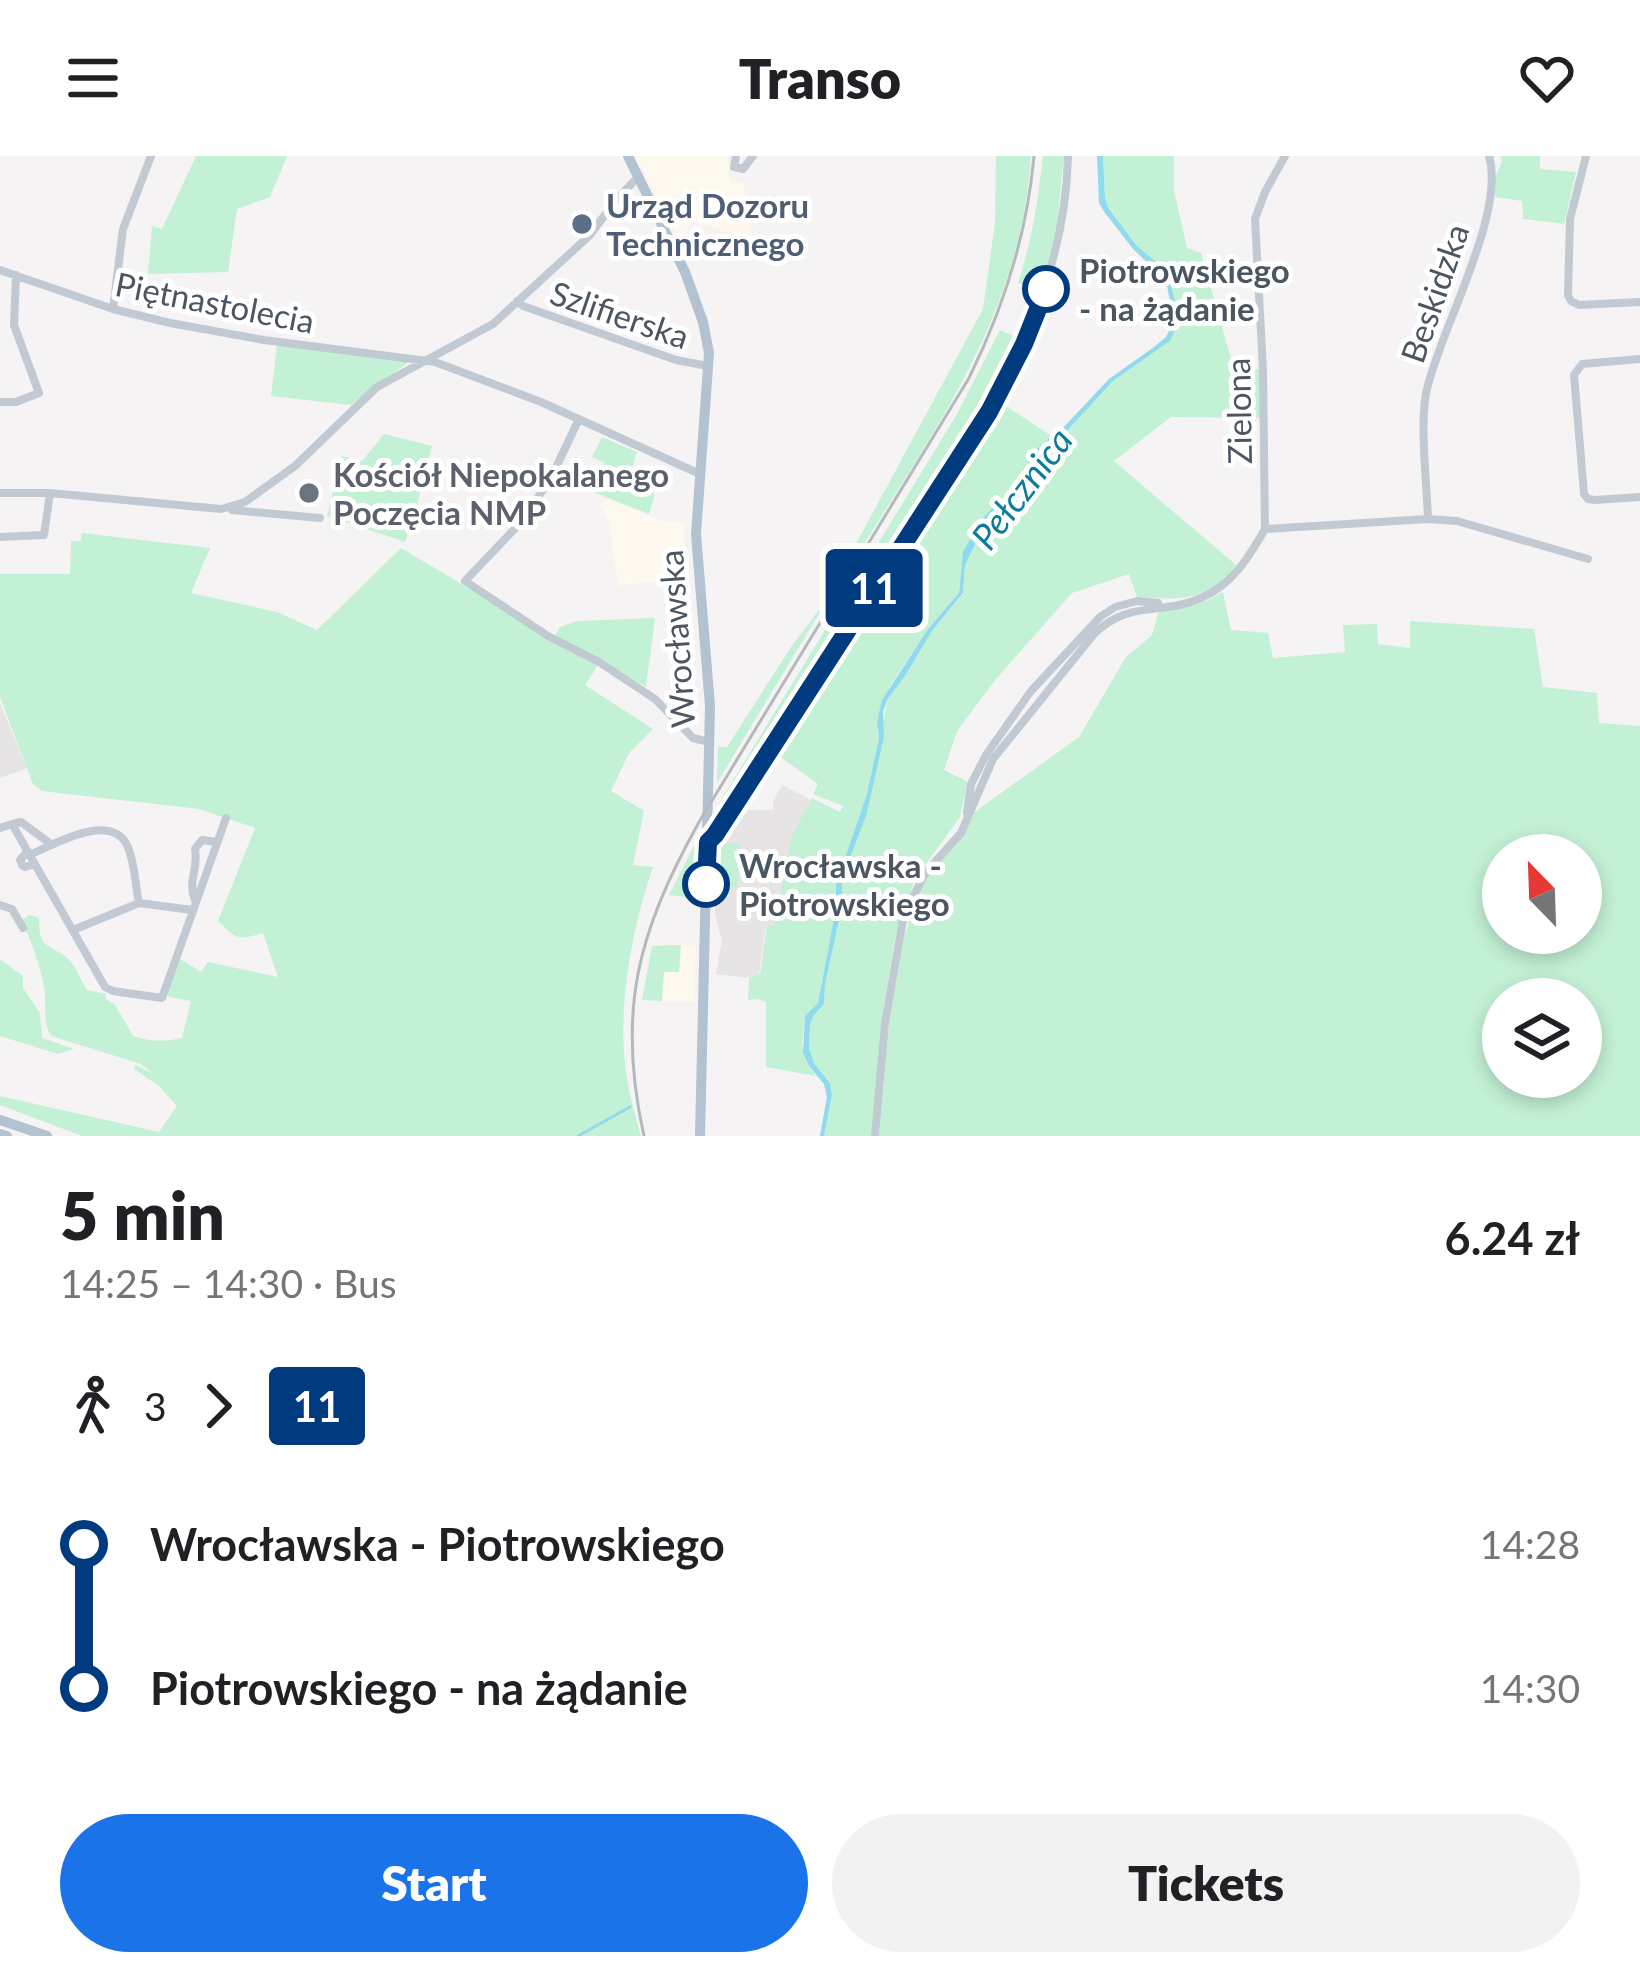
<!DOCTYPE html>
<html lang="en">
<head>
<meta charset="utf-8">
<style>
  :root { --surface:#fff; --page:#f2f2f2; --text:#202124; --muted:#757577; --accent:#1a73e8 }
  body { margin:0; font-family:Lato,sans-serif; background:var(--page); color:var(--text); height:100vh; display:flex; flex-direction:column; font-size:45px; white-space:nowrap }
  * { box-sizing:border-box; margin:0 }
  p { font-size:39px; color:var(--muted) }
  .icon { flex:none; width:66px; height:66px; fill:none; stroke:currentColor; stroke-width:2; stroke-linecap:round; stroke-linejoin:round }
  .map { position:relative; height:980px; overflow:hidden }
  .side { display:flex; flex-direction:column; background:var(--surface); flex:1 }
  .side>* { flex:none }
  .badge { padding:0 24px; border-radius:9px; font-size:42px; line-height:78px }
  .needle { width:78px; rotate:337deg }
  .tools { position:absolute; left:1482px; top:678px; display:grid; gap:24px }
  .tools a { display:grid; place-items:center; width:120px; height:120px; border-radius:50%; background:var(--surface); box-shadow:0 6px 18px #0003; font-size:60px }
  .map>.badge { position:absolute; translate:-50% -50%; box-shadow:0 0 0 6px #fff }
  .legs { display:flex; align-items:center; gap:18px; height:132px; padding:0 60px; font-size:39px }
  .legs p { margin-inline-start:auto }
  .head { display:flex; align-items:center; justify-content:space-between; height:204px; padding:0 60px }
  h1 { font-size:66px; font-weight:800; line-height:90px }
  .primary-button { display:flex; gap:24px; margin-top:auto; padding:24px 60px }
  .primary-button a { flex:1; height:138px; border-radius:72px; background:var(--accent); color:#fff; font-size:48px; font-weight:800; line-height:138px; text-align:center }
  .primary-button a+a { background:var(--page); color:var(--text) }
  ul { padding:0 60px; list-style:none }
  li { display:flex; align-items:center; gap:42px; height:144px; font-size:45px }
  li i { display:grid; place-items:center; width:18px; height:100%; margin:0 15px; background:currentColor }
  li i::after { content:''; width:30px; height:30px; margin:-15px; border:9px solid; border-radius:50%; background:var(--surface) }
  li p { margin-inline-start:auto }
  li:first-child i { background:linear-gradient(#0000 50%,currentColor 0) }
  li:last-child i { background:linear-gradient(currentColor 50%,#0000 0) }
  header { display:flex; justify-content:space-between; align-items:center; height:156px; padding:0 60px; background:var(--surface); font-size:54px; font-weight:800 }
  .map>svg:first-child { display:block }
</style>
</head>
<body>
<header><svg class="icon" aria-label="menu" viewBox="0 0 24 24"><path d="M4 6h16M4 12h16M4 18h16"/></svg>Transo<svg class="icon" aria-label="heart" viewBox="0 0 24 24"><path d="M12 20l-8-8c-3-5 5-10 8-4 3-6 11-1 8 4z"/></svg></header>
<div class="map">
<svg width="1640" height="980" viewBox="0 0 1640 980">
  <rect width="100%" height="100%" fill="#f5f3f3"/>
  <path fill="#fdf9ef" d="M636,0H728L730,26L744,27L753,87L691,63L681,90Z
    M605,343L664,365L683,367L688,421L618,430L609,366L600,351V346H604Z
    M681,789H696L694,846L662,845L664,815H679Z"/>
  <path fill="#e6e4e5" d="M0,547L27,612L0,622Z
    M782,629L811,644L792,679L774,771L766,770L759,819L749,822L716,818L722,785L715,759V692L737,654H773V645Z"/>
  <path fill="#c3f1d5" fill-rule="evenodd" d="M196,0H287L270,41L237,53L228,116L148,118L152,70L162,73Z
    M996,0H1031C1021,158 936,271 856,401L851,397L983,153L995,67Z
    M1043,0H1064L1057,69L1041,134L1018,127C1032,85 1038,44 1043,0Z
    M1103,0H1174V34L1187,92L1201,97L1234,213H1260V262L1171,261L1114,305L1236,409C1209,446 1179,444 1137,441L1129,418L1072,437L996,523L957,575L944,614L968,626L960,661L915,723L896,777L881,866L872,980H824L832,939L830,926L814,907L809,891L810,869L813,860L824,848L825,828L842,751V724L867,657L887,544L905,520L932,475L963,438L965,409L985,368L1020,333L1035,303L1045,291L1064,278L1113,225L1169,186L1177,169V153L1167,116L1137,90L1109,53L1105,43Z
    M1500,0H1540V13L1576,16L1564,68L1523,63L1522,45L1495,41V22L1502,5Z
    M1000,174L1021,183L985,254L725,654H718V649L956,260Z
    M277,189L410,205L351,249L271,240Z
    M1000,246L1053,281L1042,288L1007,343L994,350L980,367L963,395L959,437L928,473L890,530L877,566L879,581L867,638L836,728V752L818,847L805,860L802,888L809,910L816,920L766,911V846L758,843L748,844L749,822L760,818L767,770H774L792,679L812,642L840,656L843,650L813,638L818,628L773,596Z
    M384,278L432,290L415,357L405,386L327,360L342,300L362,305Z
    M602,281L637,296L627,327L655,338L649,358L591,335L605,307L592,301Z
    M82,377L210,392L191,437L277,456L317,474L401,392L598,509L585,529L653,573L629,597L611,635L644,655L633,709L653,711C632,771 617,852 626,916C629,937 635,959 641,980H82L0,949V940L159,976L177,950L159,930L134,913L135,909L152,917L141,908L51,880C42,865 47,849 44,831C40,808 31,786 22,764L29,759L39,762C39,790 45,787 65,800C74,806 80,823 87,834L106,838V843L115,849L133,880C152,886 164,886 182,882L191,845L169,841L167,836L179,802L201,816L208,806L278,821L263,777C238,784 237,784 218,765L255,672L199,653L42,635L33,628L0,541V418H70L71,385H81Z
    M1223,436L1231,474L1268,477L1273,502L1345,496L1343,469L1377,468L1378,488L1410,492V465L1534,473L1543,531L1597,537L1599,567L1640,570V980H879L889,866L905,778L921,726L969,660L1079,581L1126,501L1152,479L1159,455C1184,453 1201,449 1223,436ZM1503,699H1581V777H1503ZM1503,843H1581V921H1503Z
    M831,438L717,627L718,591H727L791,491Z
    M655,462L646,531L555,480L560,471L577,465Z
    M699,680L695,726L692,727L695,742L669,739Z
    M718,687H739L738,730L732,731L716,743L715,692Z
    M681,789L679,816H664L662,845L642,844L652,790Z
    M0,803L23,820V832L40,857L42,882L74,893L58,898L0,880Z"/>
  <path fill="#90daee" d="M1097,0H1103L1105,43L1109,53L1137,90L1167,115L1177,153V169L1170,185L1113,225L1064,278L1045,291L1035,303L1020,333L985,368L965,409L963,437L932,475L905,520L887,544L883,556L884,581L867,657L842,724V751L825,828L824,848L813,860L810,869L809,892L814,907L830,927L832,939L824,980H820L827,941L824,928L809,910L803,896L805,860L818,847L836,752V728L867,638L879,581L877,566L882,544L928,473L959,437L963,395L984,361L994,350L1007,343L1031,301L1042,288L1060,275L1109,223L1154,191L1166,181L1170,173L1173,162L1166,124L1134,94L1105,57L1099,47Z"/>
  <g fill="none" stroke-linecap="round" stroke-linejoin="round">
    <path stroke="#90daee" stroke-width="3" d="M578,980L630,951"/>
    <path stroke="#c1cad2" stroke-width="8" d="M736,0L734,11L743,13L753,0
      M1586,0L1570,63L1568,139L1571,145L1579,149L1640,146
      M0,114L113,153L170,167L264,184L435,206L541,246L700,318
      M517,145L523,150L676,204L708,210
      M113,153L123,73L151,0
      M1640,203L1582,208L1574,219L1584,338L1588,343L1595,344L1640,341
      M0,246H16L39,237L14,169L16,119
      M578,265L552,320L524,363L465,425L548,480L599,506L655,543L693,582L709,586
      M0,337H50L221,353L245,346L295,310L377,231L493,168L589,80L617,43L637,22
      M232,354L320,362
      M1428,363C1427,328 1419,264 1427,233C1441,172 1506,58 1489,0
      M1265,373L1263,214L1255,63L1265,36L1285,0
      M1265,373L1428,363L1457,365L1588,403
      M0,381L44,379L50,337
      M967,657L971,628L986,599L1031,535L1100,461L1115,451L1137,445L1158,447
      M12,668L21,666L51,688
      M0,672L12,668L105,831L113,835L162,842L226,662
      M708,686L989,256C1032,173 1066,96 1068,0
      M27,696L20,704L22,709L25,711L34,708
      M29,699C53,689 110,655 127,689C135,706 135,729 139,747
      M195,744C187,724 199,714 195,693L202,684L217,686
      M0,749L12,753L23,772
      M73,774L139,747L192,754
      M875,980L885,867L904,758L926,716L961,677L993,603L1094,478C1129,443 1162,460 1201,442C1232,429 1249,401 1265,373"/>
    <path stroke="#b3c2d1" stroke-width="10" d="M628,0L685,116L703,166L709,197L696,378L710,550L700,980
      M0,964L47,980
      M0,978L7,980"/>
    <path stroke="#b5b8bd" stroke-width="3" d="M644,980C616,855 638,776 699,666L969,222C1004,151 1027,79 1034,0"/>
  </g>
  <g fill="none" stroke-linecap="round" stroke-linejoin="round">
    <defs>
      <path id="line-1" d="M706,728L708,686L715,679L989,256L1024,188L1046,133"/>
    </defs>
    <use href="#line-1" stroke="#fff" stroke-width="27"/>
    <use href="#line-1" stroke="#003b80" stroke-width="18"/>
  </g>
  <circle fill="#5c6f8a" stroke="#fff" stroke-width="4.5" cx="582" cy="68" r="12"/>
  <g fill="#fff" stroke="#003b80" stroke-width="6">
    <circle cx="1046" cy="133" r="21"/>
    <circle cx="706" cy="728" r="21"/>
  </g>
  <circle fill="#6b7280" stroke="#fff" stroke-width="4.5" cx="309" cy="337" r="12"/>
  <g text-anchor="middle" dominant-baseline="central" stroke-width="10" stroke-linejoin="round" paint-order="stroke">
    <g font-size="33" font-weight="bold" fill="#4e5e75" stroke="#fff" text-anchor="start">
      <text x="606" y="49">Urząd Dozoru<tspan x="606" dy="38">Technicznego</tspan></text>
    </g>
    <g font-size="33" font-weight="bold" fill="#4a5661" stroke="#fff" text-anchor="start">
      <text x="1079" y="114">Piotrowskiego<tspan x="1079" dy="38">- na żądanie</tspan></text>
      <text x="739" y="709">Wrocławska -<tspan x="739" dy="38">Piotrowskiego</tspan></text>
    </g>
    <g font-size="33" fill="#4a5661" stroke="#fff">
      <text transform="translate(1434 137) rotate(-71)">Beskidzka</text>
      <text transform="translate(215 146) rotate(11)">Piętnastolecia</text>
      <text transform="translate(620 158) rotate(19)">Szlifierska</text>
      <text transform="translate(1238 255) rotate(-91)">Zielona</text>
      <text transform="translate(676 483) rotate(-94)">Wrocławska</text>
    </g>
    <g font-size="33" font-weight="bold" fill="#5b616d" stroke="#fff" text-anchor="start">
      <text x="333" y="318">Kościół Niepokalanego<tspan x="333" dy="38">Poczęcia NMP</tspan></text>
    </g>
    <g font-size="36" font-style="italic" fill="#0c7c9b" stroke="#fff">
      <text transform="translate(1021 332) rotate(-53)">Pełcznica</text>
    </g>
  </g>
</svg>
<div class="tools">
<a><svg class="needle" viewBox="-14 -14 28 28"><path d="M0-13l5 13h-10z" fill="#e53935"/><path d="M0 13l5-13h-10z" fill="#757577"/></svg></a>
<a><svg class="icon" aria-label="layers" viewBox="0 0 24 24"><path d="M12 4l9 5-9 5-9-5zM3 14l9 5 9-5"/></svg></a>
</div>
<b class="badge" style="left:874px;top:432px;background:#003b80;color:#fff">11</b>
</div>
<section class="side">
<div class="head"><div><h1>5 min</h1><p>14:25 – 14:30 · Bus</p></div><b>6.24 zł</b></div>
<div class="legs"><svg class="icon" aria-label="walk" viewBox="0 0 24 24"><circle cx="13" cy="4" r="2"/><path d="M13 8l-2 6 4 7M11 14l-3 7M7 12l3-4h3l4 4"/></svg>3<svg class="icon" aria-label="forward" viewBox="0 0 24 24"><path d="M9 5l7 7-7 7"/></svg><b class="badge" style="background:#003b80;color:#fff">11</b></div>
<ul>
<li><i style="color:#003b80"></i><b>Wrocławska - Piotrowskiego</b><p>14:28</p></li>
<li><i style="color:#003b80"></i><b>Piotrowskiego - na żądanie</b><p>14:30</p></li>
</ul>
<div class="primary-button"><a>Start</a><a>Tickets</a></div>
</section>
</body>
</html>
